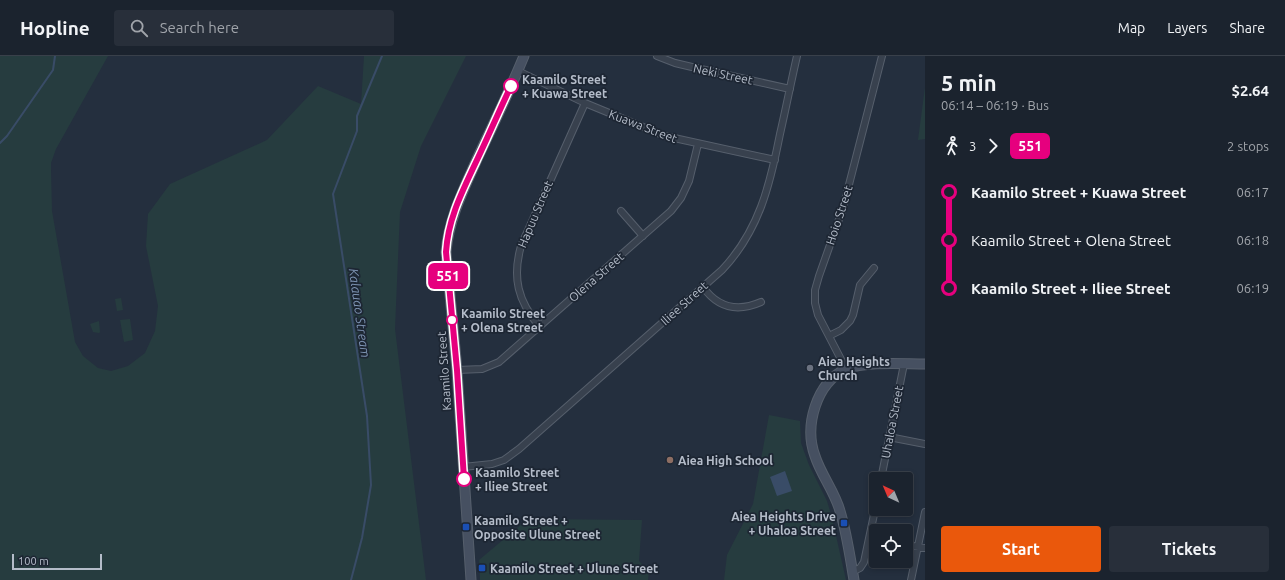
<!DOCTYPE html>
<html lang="en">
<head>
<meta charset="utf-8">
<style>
  :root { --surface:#1b232e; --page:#282f3a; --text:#f1f3f6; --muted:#a0a4aa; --line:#39404a; --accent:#ea580c }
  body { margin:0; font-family:Ubuntu,sans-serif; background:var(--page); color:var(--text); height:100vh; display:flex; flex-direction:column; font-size:15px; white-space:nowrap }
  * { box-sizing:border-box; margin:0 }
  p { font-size:13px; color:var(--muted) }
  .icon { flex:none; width:22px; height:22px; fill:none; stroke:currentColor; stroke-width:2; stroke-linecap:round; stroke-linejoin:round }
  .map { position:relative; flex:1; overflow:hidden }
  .drawer { display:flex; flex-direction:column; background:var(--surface); width:360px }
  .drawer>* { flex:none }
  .badge { padding:0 8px; border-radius:6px; font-size:14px; line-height:26px }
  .needle { width:26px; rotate:316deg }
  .buttons { position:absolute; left:869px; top:416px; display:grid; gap:8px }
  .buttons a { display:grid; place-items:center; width:44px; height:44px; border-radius:4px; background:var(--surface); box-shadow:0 2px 6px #0003,0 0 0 1px var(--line); font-size:20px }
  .scale { position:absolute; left:12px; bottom:10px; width:90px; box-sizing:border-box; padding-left:4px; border:2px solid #b4bcc9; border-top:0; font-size:11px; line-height:14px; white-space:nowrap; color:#b4bcc9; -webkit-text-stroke:3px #1d2633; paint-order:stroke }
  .map>.badge { position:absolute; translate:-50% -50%; box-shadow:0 0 0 2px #fff }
  .legs { display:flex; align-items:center; gap:6px; height:44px; padding:0 16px; font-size:13px }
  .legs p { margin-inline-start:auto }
  .summary { display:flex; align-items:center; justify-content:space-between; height:68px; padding:0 16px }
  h1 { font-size:22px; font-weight:700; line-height:30px }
  .button { display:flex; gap:8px; margin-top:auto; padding:8px 16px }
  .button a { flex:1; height:46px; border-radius:4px; background:var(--accent); color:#fff; font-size:16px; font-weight:700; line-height:46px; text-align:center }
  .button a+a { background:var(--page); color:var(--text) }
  ul { padding:0 16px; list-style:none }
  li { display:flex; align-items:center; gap:14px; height:48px; font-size:15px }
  li i { display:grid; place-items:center; width:6px; height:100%; margin:0 5px; background:currentColor }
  li i::after { content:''; width:10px; height:10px; margin:-5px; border:3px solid; border-radius:50%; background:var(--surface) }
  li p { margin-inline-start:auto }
  li:first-child i { background:linear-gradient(#0000 50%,currentColor 0) }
  li:last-child i { background:linear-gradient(currentColor 50%,#0000 0) }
  header { display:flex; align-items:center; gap:24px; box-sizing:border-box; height:56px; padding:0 20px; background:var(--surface); border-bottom:1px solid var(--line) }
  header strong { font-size:19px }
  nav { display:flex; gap:22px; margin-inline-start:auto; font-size:14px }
  .search { width:280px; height:36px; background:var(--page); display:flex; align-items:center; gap:10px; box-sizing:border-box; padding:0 14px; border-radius:4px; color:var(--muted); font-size:15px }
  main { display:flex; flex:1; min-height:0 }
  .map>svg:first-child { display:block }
</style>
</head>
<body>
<header>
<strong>Hopline</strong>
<div class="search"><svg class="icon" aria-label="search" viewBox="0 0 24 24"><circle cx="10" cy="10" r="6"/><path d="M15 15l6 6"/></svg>Search here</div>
<nav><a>Map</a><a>Layers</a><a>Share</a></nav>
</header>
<main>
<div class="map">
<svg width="925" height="524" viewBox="0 0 925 524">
  <rect width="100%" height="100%" fill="#242f3e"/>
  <path fill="#263c3f" d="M0,0H108L56,93L51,107V114L52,155L75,286L83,300L98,312L111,315L128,310L145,297L155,275L158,250L146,190L148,158L170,128L267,84L318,30L361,48L364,0H466L421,90L400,156L395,273L426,524H0Z
    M925,31V83L918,84Z
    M121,242L123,254L117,255L115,243Z
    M130,263L133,284L124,286L120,264Z
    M99,265L100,276L99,277L93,276L90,268Z
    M769,359L800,365L801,387L809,409L827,445L832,462L846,524H724L727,499L753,448Z
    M528,463L642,464L639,505L649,515L648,524H480L479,504Z"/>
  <path fill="#394c67" d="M785,415L792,435L777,440L770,421Z"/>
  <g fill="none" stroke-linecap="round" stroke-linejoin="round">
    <path stroke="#394c67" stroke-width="2" d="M0,87L7,80L53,14L55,0
      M351,524L362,482L371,429L367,360L333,138L357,75V60L382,0"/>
    <defs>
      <path id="street" d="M657,0L675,7L692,11L790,33
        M518,15L585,47L665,80L775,104
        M621,155L643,180
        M703,231C718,252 738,256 761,246
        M539,270C518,245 512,222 521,190L585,47
        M829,280L841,274L850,265L853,259L860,229L874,212
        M846,313L818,259L815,247V234L819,220L843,152L882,0
        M457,314L482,313L499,306L671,155L681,142L689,125L698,88
        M889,381L925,388
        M463,411L492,408L504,404L519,393L722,214C759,175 770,129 780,78C786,52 791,26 797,0
        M881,423L904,308
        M906,489L925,492
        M852,516L860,512L864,506L876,449
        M911,524L925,456"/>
      <path id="secondary" d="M471,524L457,314L446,196C449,161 464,133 478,101C494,67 510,34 524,0
        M854,524C850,501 847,478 840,455C835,436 821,419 815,400C804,370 816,327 846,313C866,305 903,308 925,308"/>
    </defs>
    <use href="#street" stroke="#565f6c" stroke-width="8"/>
    <use href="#secondary" stroke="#565f6c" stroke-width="11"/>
    <use href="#street" stroke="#38414e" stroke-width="6"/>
    <use href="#secondary" stroke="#465061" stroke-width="9"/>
  </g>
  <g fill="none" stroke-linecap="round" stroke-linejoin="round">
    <defs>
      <path id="line-1" d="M464,423L457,314L446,196C448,163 462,136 476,106C488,81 499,55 511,30"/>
    </defs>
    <use href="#line-1" stroke="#fff" stroke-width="9"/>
    <use href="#line-1" stroke="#e6007e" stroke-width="6"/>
  </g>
  <g fill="#fff" stroke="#e6007e" stroke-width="2">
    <circle cx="511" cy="30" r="7"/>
    <circle cx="452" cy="264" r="5"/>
    <circle cx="464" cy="423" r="7"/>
  </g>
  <circle fill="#6b7280" stroke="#1d2633" stroke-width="1.5" cx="810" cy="312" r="4"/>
  <circle fill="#8d6e63" stroke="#1d2633" stroke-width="1.5" cx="670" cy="404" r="4"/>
  <g fill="#1a4fb4" stroke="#1d2633" stroke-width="1.5">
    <rect x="840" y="463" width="8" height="8" rx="2"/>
    <rect x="462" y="467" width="8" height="8" rx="2"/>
    <rect x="478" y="508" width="8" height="8" rx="2"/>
  </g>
  <g text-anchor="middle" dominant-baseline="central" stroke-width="3.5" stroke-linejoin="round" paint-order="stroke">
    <g font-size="12" fill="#b4bcc9" stroke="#1d2633">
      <text transform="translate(723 18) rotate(12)">Neki Street</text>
      <text transform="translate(643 70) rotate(21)">Kuawa Street</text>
      <text transform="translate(535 158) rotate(-67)">Hapuu Street</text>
      <text transform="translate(839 159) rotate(-72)">Hoio Street</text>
      <text transform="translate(596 221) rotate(-41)">Olena Street</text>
      <text transform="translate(684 247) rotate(-42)">Iliee Street</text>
      <text transform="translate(444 315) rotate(-94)">Kaamilo Street</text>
      <text transform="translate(892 366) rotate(-79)">Uhaloa Street</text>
    </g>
    <g font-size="12" font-weight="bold" fill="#b4bcc9" stroke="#1d2633" text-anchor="start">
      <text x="522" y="23">Kaamilo Street<tspan x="522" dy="14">+ Kuawa Street</tspan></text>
      <text x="461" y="257">Kaamilo Street<tspan x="461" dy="14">+ Olena Street</tspan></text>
      <text x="475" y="416">Kaamilo Street<tspan x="475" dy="14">+ Iliee Street</tspan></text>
    </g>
    <g font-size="12" font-weight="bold" fill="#b4bcc9" stroke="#1d2633" text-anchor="start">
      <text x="818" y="305">Aiea Heights<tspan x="818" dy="14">Church</tspan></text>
      <text x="678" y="404">Aiea High School</text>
      <text x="836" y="460" text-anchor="end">Aiea Heights Drive<tspan x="836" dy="14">+ Uhaloa Street</tspan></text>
      <text x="474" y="464">Kaamilo Street +<tspan x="474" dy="14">Opposite Ulune Street</tspan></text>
      <text x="490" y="512">Kaamilo Street + Ulune Street</text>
    </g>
    <g font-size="13" font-style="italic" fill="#7c92b1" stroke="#1d2633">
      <text transform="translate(360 257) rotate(82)">Kalauao Stream</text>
    </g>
  </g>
</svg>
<div class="buttons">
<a><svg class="needle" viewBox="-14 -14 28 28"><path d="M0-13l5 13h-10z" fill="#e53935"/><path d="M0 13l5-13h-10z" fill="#a0a4aa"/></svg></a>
<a><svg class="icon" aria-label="locate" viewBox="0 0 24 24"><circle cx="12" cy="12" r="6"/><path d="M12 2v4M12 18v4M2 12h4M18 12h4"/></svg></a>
</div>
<div class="scale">100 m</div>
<b class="badge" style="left:448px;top:220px;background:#e6007e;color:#fff">551</b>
</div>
<section class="drawer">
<div class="summary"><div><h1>5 min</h1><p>06:14 – 06:19 · Bus</p></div><b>$2.64</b></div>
<div class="legs"><svg class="icon" aria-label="walk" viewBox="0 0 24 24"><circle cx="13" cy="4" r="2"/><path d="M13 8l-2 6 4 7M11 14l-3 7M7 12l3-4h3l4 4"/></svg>3<svg class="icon" aria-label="forward" viewBox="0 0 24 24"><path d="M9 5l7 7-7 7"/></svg><b class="badge" style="background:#e6007e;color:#fff">551</b><p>2 stops</p></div>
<ul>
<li><i style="color:#e6007e"></i><b>Kaamilo Street + Kuawa Street</b><p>06:17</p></li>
<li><i style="color:#e6007e"></i><span>Kaamilo Street + Olena Street</span><p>06:18</p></li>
<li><i style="color:#e6007e"></i><b>Kaamilo Street + Iliee Street</b><p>06:19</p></li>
</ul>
<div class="button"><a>Start</a><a>Tickets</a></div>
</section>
</main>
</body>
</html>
